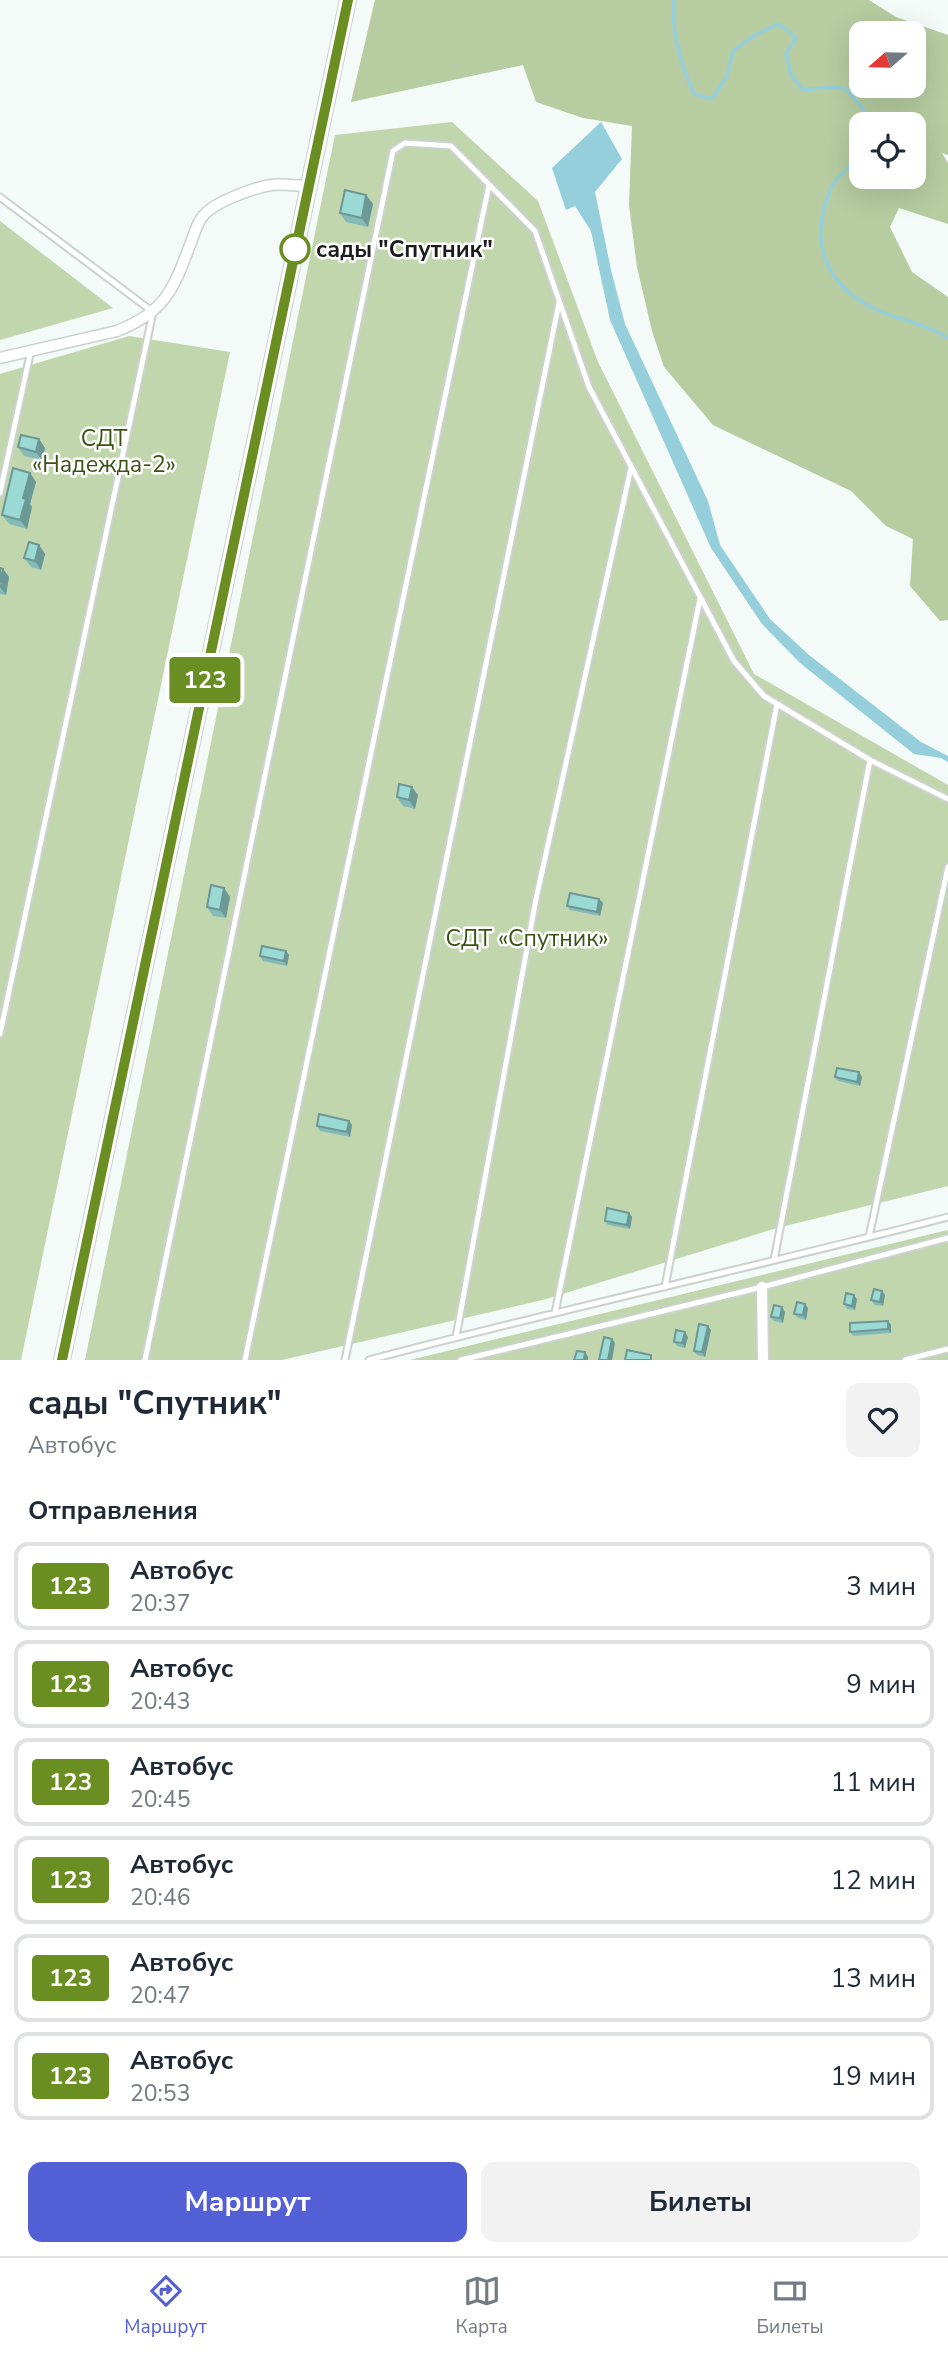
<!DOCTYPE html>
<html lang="ru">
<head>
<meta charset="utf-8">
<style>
  :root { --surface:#fff; --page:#f2f2f3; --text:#1f2937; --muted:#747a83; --line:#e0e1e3; --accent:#525fd5 }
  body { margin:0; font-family:"Nunito Sans",sans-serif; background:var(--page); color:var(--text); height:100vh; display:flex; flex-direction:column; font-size:26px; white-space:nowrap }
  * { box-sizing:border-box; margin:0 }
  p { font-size:23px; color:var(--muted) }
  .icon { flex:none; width:38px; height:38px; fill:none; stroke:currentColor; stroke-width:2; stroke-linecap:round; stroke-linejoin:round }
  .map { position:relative; height:1360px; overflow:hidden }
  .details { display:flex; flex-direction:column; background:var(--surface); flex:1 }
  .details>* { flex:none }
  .badge { padding:0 14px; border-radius:5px; font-size:24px; line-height:46px }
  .needle { width:46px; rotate:250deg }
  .fabs { position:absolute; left:849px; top:21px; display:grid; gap:14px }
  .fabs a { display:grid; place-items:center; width:77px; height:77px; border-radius:14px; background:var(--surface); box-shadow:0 7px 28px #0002; font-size:35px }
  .map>.badge { position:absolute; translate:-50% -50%; box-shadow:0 0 0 4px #fff }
  h2 { padding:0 28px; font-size:26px; line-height:63px }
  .round { display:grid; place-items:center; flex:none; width:74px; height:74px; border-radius:14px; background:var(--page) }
  .summary { display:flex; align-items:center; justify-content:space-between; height:119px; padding:0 28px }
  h1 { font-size:33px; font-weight:700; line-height:52px }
  .button { display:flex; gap:14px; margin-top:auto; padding:14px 28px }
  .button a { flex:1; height:80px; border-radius:14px; background:var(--accent); color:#fff; font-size:28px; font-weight:700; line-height:80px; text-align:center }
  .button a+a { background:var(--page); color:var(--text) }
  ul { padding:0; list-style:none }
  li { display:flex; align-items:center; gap:21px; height:88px; margin:0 14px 10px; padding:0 14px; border:4px solid var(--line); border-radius:14px }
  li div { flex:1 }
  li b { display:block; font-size:26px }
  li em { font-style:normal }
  li .badge { min-width:77px; font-weight:700; text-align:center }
  .tabs { display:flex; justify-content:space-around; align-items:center; height:98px; border-top:2px solid var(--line); background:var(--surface); font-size:19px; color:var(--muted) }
  .tabs a { display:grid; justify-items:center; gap:4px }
  .tabs .on { color:var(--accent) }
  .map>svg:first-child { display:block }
</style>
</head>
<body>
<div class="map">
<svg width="948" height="1360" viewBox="0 0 948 1360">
  <rect width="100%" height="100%" fill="#f3faf7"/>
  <path fill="#c2d6ad" d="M452,122L538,201L598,362L754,674L948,785V1186L777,1228L543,1300L282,1360H85L335,135Z
    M0,221L113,308L0,340Z
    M129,336L230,352L21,1360H0V374Z
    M948,1230V1360H410Z"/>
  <path fill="#b7cca1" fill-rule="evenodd" d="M375,0H869L896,17L948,35V155L942,153L948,163V224L899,208L890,227L912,272L948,297V620L940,621L910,586L913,539L886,526L851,491L713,425L664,367L652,331L637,267L629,205L632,126L583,118L536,102L523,65L351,102ZM861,33H914V86H861ZM861,124H914V177H861Z"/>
  <path fill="#94cfdb" d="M601,122L622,159L595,192L611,270L625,324L708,501L720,545L770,619L809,655L921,742L948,756V762L941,758L914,754L800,663L762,624L711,548L610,320L591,231L575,206L566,210L552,168Z"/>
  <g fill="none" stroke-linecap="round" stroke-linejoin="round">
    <path stroke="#94cfdb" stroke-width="3.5" d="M674,0C671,32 681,65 694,94L712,99L727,76L733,51L755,35L779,24L796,38L786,53L791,75L803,90L833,87L846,89L864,110L865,124
      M861,154C854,167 838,173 832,186C809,237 821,282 873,308C897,320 925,323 948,338"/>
    <defs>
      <path id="lane" d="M0,197L153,312L0,1034
        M0,493L31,350
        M869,1237L948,867
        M774,1260L870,760
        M665,1287L777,704
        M555,1313L700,599
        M456,1337L536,899L631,468
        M145,1360L393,151L405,143L451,146L535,231L589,387L734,661L764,696L870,760L948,799
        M245,1360L489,185
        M345,1360L559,303
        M369,1360C561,1309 756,1267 948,1217
        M461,1360L762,1287L948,1238
        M905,1360L948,1349"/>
      <path id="street" d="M0,358L117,331C165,312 173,290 190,245C194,236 196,224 203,216C214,202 253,188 271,185C283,183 296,186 308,186
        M762,1287L763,1360"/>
      <path id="secondary" d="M62,1360L348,0"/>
    </defs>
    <use href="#lane" stroke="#cad1ce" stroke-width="9"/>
    <use href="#street" stroke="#cad1ce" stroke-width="13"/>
    <use href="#secondary" stroke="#cad1ce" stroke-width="18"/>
    <use href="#lane" stroke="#fff" stroke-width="5"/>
    <use href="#street" stroke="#fff" stroke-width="10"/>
    <use href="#secondary" stroke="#dff4e3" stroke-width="14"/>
  </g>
  <path fill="#85bbb7" d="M366,195L373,204L368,227L346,222L340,213Z
    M39,439L45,448L42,460L24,456L18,447Z
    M30,473L36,482L30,504L32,507L27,529L9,524L2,515Z
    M39,545L45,554L41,570L31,567L24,558Z
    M0,568L3,569L9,577L6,595L0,594Z
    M418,795L415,809L403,806L397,797Z
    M224,888L230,897L226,918L213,916L207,907Z
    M599,899L603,903L600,916L570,910L567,906Z
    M286,951L289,955L287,966L263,961L260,956Z
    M835,1077H862L860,1086L838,1081Z
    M352,1125L350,1137L320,1131L317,1126Z
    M629,1213L632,1217L630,1229L608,1225L605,1221Z
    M882,1291L885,1295L883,1306L875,1305L871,1300Z
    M857,1299L855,1310L847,1309L844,1304Z
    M808,1308L806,1320L798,1318L794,1314Z
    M785,1312L783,1323L774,1321L771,1317Z
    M888,1321L891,1325V1333L853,1336L850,1332Z
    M711,1330L705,1357L697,1355L694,1351Z
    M688,1337L685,1348L677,1346L674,1342Z"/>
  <path fill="#6c9895" d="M366,195L373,204L368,227L362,218Z
    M39,439L45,448L42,460L36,452Z
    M30,473L36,482L30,504L32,507L27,529L20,520L23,498Z
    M39,545L45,554L41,570L35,561Z
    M3,569L9,577L6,595L0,587Z
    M412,787L418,795L415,809L409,800Z
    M224,888L230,897L226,918L220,910Z
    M599,899L603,903L600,916L597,912Z
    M286,951L289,955L287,966L284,961Z
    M859,1072L862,1077L860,1086L857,1082Z
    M349,1121L352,1125L350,1137L347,1132Z
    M629,1213L632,1217L630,1229L627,1225Z
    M882,1291L885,1295L883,1306L880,1302Z
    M854,1295L857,1299L855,1310L852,1306Z
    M805,1304L808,1308L806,1320L803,1315Z
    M782,1307L785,1312L783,1323L780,1318Z
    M888,1321L891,1325V1333L888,1329Z
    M708,1326L711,1330L705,1357L702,1352Z
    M685,1332L688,1337L685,1348L682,1343Z
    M612,1339L615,1343L612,1360H608Z
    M585,1352L588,1357V1360H584Z"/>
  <path fill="#9bd9d5" stroke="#6c9895" stroke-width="2" d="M345,190L366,195L362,218L340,213Z
    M21,435L39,439L36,452L18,447Z
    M13,468L30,473L23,498L26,499L20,520L2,515Z
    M29,542L39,545L35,561L24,558Z
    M0,568L3,569L0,583Z
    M399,784L412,787L409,800L397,797Z
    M211,885L224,888L220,910L207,907Z
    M570,893L599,899L597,912L567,906Z
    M262,946L286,951L284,961L260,956Z
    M837,1068L859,1072L857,1082L835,1077Z
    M319,1114L349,1121L347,1132L317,1126Z
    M607,1208L629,1213L627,1225L605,1221Z
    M874,1289L882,1291L880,1302L871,1300Z
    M846,1293L854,1295L852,1306L844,1304Z
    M797,1302L805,1304L803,1315L794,1314Z
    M774,1305L782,1307L780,1318L771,1317Z
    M888,1321V1329L850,1332V1323Z
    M699,1324L708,1326L702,1352L694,1351Z
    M676,1330L685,1332L682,1343L674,1342Z
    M604,1337L612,1339L608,1360H599Z
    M627,1350L651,1355V1360H625Z
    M577,1351L585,1352L584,1360H574Z"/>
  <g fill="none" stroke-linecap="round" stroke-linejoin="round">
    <defs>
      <path id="line" d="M62,1360L348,0"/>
    </defs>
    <use href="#line" stroke="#fff" stroke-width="16"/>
    <use href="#line" stroke="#6b8e23" stroke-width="10"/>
  </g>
  <circle fill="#fff" stroke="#6b8e23" stroke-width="3.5" cx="295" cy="249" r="14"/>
  <g text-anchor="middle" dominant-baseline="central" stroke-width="5" stroke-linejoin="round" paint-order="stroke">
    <g font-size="23" font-weight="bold" fill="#1b1d1c" stroke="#fff" text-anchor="start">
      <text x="316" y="249">сады "Спутник"</text>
    </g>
    <g font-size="23" fill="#3a5214" stroke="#fff">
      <text x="104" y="438">СДТ<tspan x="104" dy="26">«Надежда-2»</tspan></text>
      <text x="527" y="938">СДТ «Спутник»</text>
    </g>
  </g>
</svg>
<div class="fabs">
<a><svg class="needle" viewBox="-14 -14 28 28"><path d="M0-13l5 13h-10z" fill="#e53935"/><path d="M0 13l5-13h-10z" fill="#747a83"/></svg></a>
<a><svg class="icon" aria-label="locate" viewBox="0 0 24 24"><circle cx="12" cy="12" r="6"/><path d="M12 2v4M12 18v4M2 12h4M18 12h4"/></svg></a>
</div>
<b class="badge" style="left:205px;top:680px;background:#6b8e23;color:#fff">123</b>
</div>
<section class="details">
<div class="summary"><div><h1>сады &quot;Спутник&quot;</h1><p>Автобус</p></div><a class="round"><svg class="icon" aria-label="heart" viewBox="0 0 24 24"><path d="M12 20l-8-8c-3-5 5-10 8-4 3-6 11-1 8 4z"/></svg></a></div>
<h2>Отправления</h2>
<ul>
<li><span class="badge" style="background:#6b8e23;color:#fff">123</span><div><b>Автобус</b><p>20:37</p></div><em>3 мин</em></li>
<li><span class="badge" style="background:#6b8e23;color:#fff">123</span><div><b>Автобус</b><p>20:43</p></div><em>9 мин</em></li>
<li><span class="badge" style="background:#6b8e23;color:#fff">123</span><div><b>Автобус</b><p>20:45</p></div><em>11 мин</em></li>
<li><span class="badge" style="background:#6b8e23;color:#fff">123</span><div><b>Автобус</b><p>20:46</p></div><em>12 мин</em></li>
<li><span class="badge" style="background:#6b8e23;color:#fff">123</span><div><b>Автобус</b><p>20:47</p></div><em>13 мин</em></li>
<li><span class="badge" style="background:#6b8e23;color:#fff">123</span><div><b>Автобус</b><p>20:53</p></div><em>19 мин</em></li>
</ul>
<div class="button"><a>Маршрут</a><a>Билеты</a></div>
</section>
<nav class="tabs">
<a class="on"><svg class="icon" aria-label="directions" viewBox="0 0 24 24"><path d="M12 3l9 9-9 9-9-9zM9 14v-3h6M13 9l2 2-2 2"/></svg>Маршрут</a>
<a><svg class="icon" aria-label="map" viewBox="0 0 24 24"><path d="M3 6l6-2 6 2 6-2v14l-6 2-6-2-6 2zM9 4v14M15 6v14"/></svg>Карта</a>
<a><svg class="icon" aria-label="tickets" viewBox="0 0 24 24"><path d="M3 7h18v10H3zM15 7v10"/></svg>Билеты</a>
</nav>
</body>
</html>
